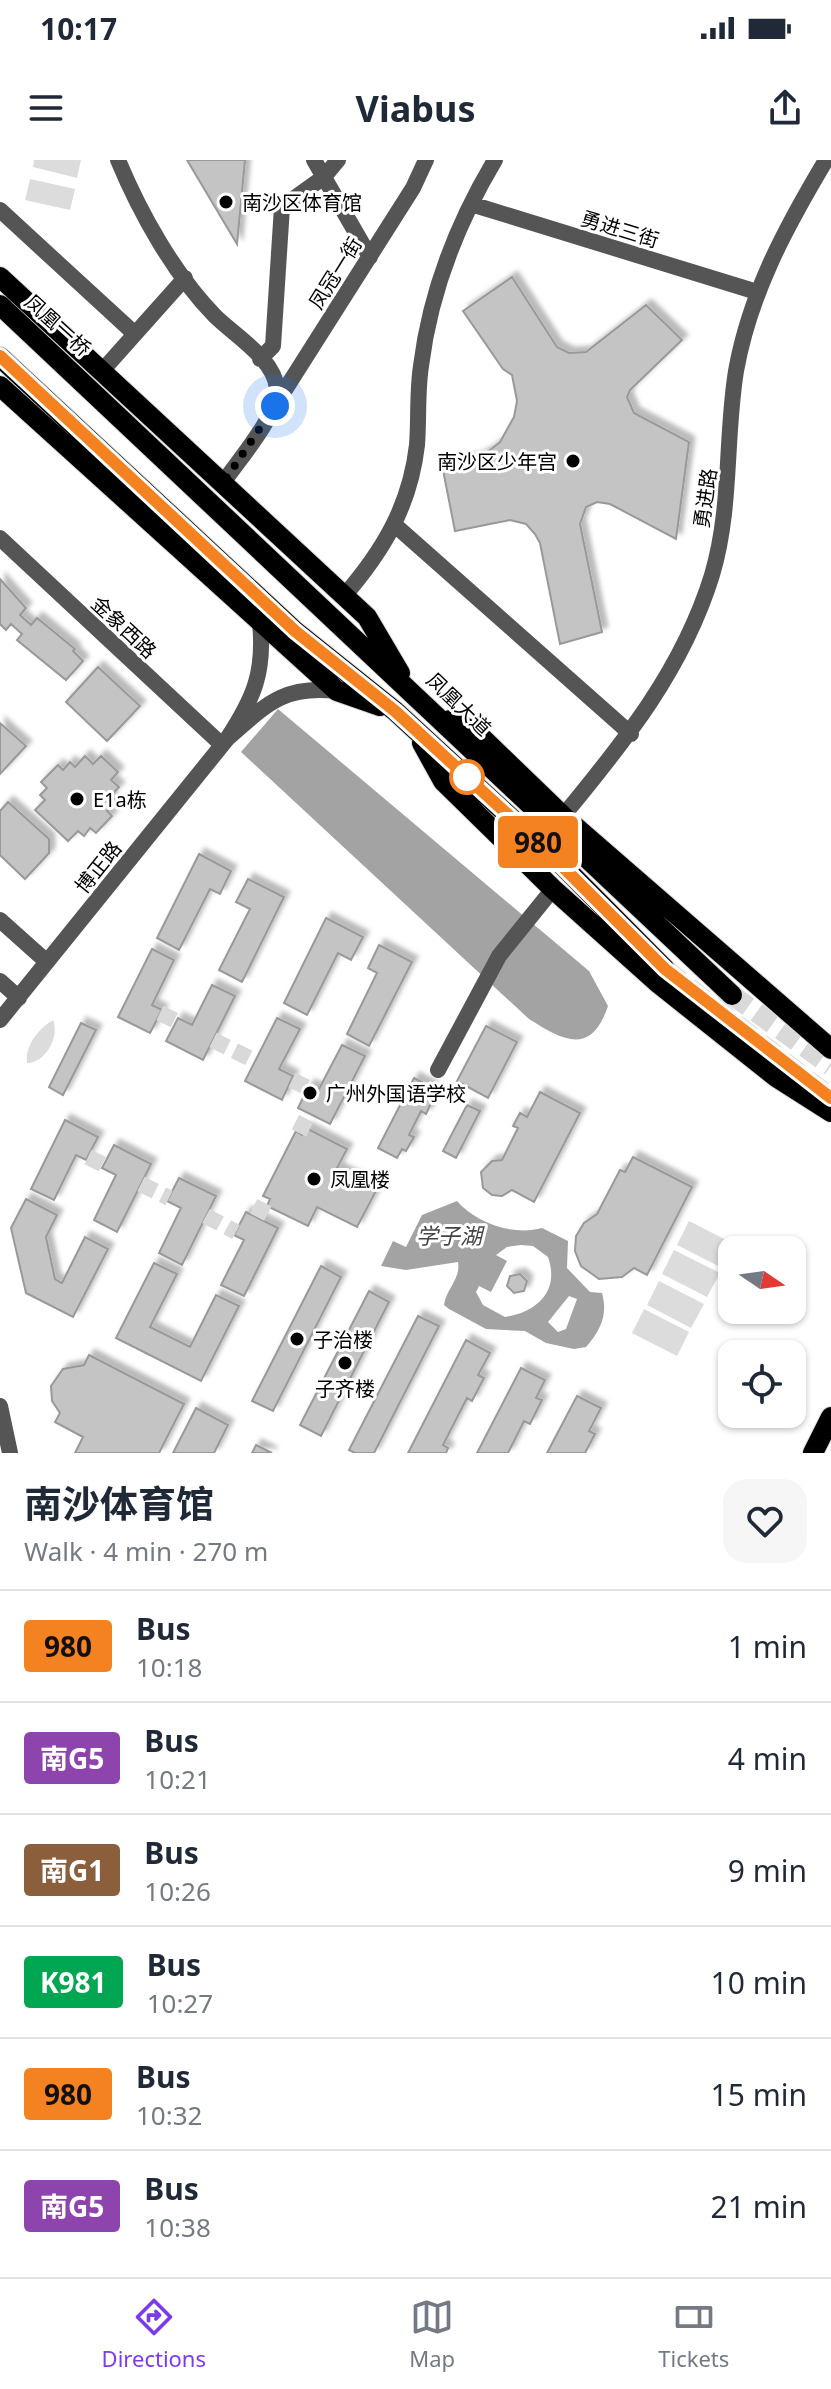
<!DOCTYPE html>
<html lang="en">
<head>
<meta charset="utf-8">
<style>
  :root { --surface:#fff; --page:#f6f6f7; --text:#1f2937; --muted:#747a83; --line:#e0e1e3; --accent:#7c3aed }
  body { margin:0; font-family:"Noto Sans","Noto Sans SC",sans-serif; background:var(--page); color:var(--text); height:100vh; display:flex; flex-direction:column; font-size:30px; white-space:nowrap }
  * { box-sizing:border-box; margin:0 }
  p { font-size:26px; color:var(--muted) }
  .icon { flex:none; width:44px; height:44px; fill:none; stroke:currentColor; stroke-width:2; stroke-linecap:round; stroke-linejoin:round }
  .map { position:relative; height:1293px; overflow:hidden }
  .panel { display:flex; flex-direction:column; background:var(--surface); flex:1 }
  .panel>* { flex:none }
  .badge { padding:0 16px; border-radius:6px; font-size:28px; line-height:52px }
  .needle { width:52px; rotate:103deg }
  .buttons { position:absolute; left:718px; top:1076px; display:grid; gap:16px }
  .buttons a { display:grid; place-items:center; width:88px; height:88px; border-radius:16px; background:var(--surface); box-shadow:0 2px 6px #0004; font-size:40px }
  .you { position:absolute; width:40px; height:40px; margin:-20px; border:6px solid #fff; border-radius:50%; background:#1a73e8; box-shadow:0 0 0 12px #1a73e833 }
  .map>.badge { position:absolute; translate:-50% -50%; box-shadow:0 0 0 4px #fff }
  .round { display:grid; place-items:center; flex:none; width:84px; height:84px; border-radius:24px; background:var(--page) }
  .headline { display:flex; align-items:center; justify-content:space-between; height:136px; padding:0 24px }
  h1 { font-size:38px; font-weight:700; line-height:60px }
  ul { padding:0; list-style:none }
  li { display:flex; align-items:center; gap:24px; height:112px; padding:0 24px; border-top:2px solid var(--line) }
  li div { flex:1 }
  li b { display:block; font-size:30px }
  li em { font-style:normal }
  li .badge { min-width:88px; font-weight:700; text-align:center }
  .status { display:flex; justify-content:space-between; align-items:center; height:56px; padding:0 40px; background:var(--surface); direction:ltr }
  .status svg { height:22px; fill:currentColor }
  header { display:flex; justify-content:space-between; align-items:center; height:104px; padding:0 24px; background:var(--surface); font-size:36px; font-weight:700 }
  .tabs { display:flex; justify-content:space-around; align-items:center; height:112px; border-top:2px solid var(--line); background:var(--surface); font-size:22px; color:var(--muted) }
  .tabs a { display:grid; justify-items:center; gap:4px }
  .tabs .on { color:var(--accent) }
  .map>svg:first-child { display:block }
</style>
</head>
<body>
<div class="status"><b>10:17</b><svg viewBox="0 0 49 12"><path d="M0 12V9h3v3zM5 12V6h3v6zM10 12V3h3v9zM15 12V0h3v12zM26 1h20v11H26zM47 4h2v5h-2z"/></svg></div>
<header><svg class="icon" aria-label="menu" viewBox="0 0 24 24"><path d="M4 6h16M4 12h16M4 18h16"/></svg>Viabus<svg class="icon" aria-label="share" viewBox="0 0 24 24"><path d="M12 15V3M7 8l5-5 5 5M5 13v7h14v-7"/></svg></header>
<div class="map">
<svg width="831" height="1293" viewBox="0 0 831 1293">
  <defs>
    <filter id="shadow"><feDropShadow dx="5.5" dy="-5.5" stdDeviation="2" flood-color="#0004"/></filter>
  </defs>
  <rect width="100%" height="100%" fill="#fff"/>
  <path fill="#dcdcdc" d="M34,0H81L77,18L33,7Z
    M30,19L75,29L70,50L25,40Z
    M53,860C60,877 45,903 27,903C25,886 38,869 53,860Z
    M689,1061L734,1084L722,1108L677,1085Z
    M674,1090L720,1113L707,1137L662,1114Z
    M659,1121L704,1144L691,1168L647,1145Z
    M644,1149L689,1172L677,1196L632,1173Z"/>
  <path fill="#a3a3a3" fill-rule="evenodd" d="M278,549L589,811L608,846C591,896 564,881 529,859L241,592Z
    M457,1041C476,1063 513,1076 542,1068L568,1081L567,1108L590,1132L602,1133C608,1154 601,1170 586,1187L574,1189L546,1183L525,1171L486,1169L449,1149L444,1145C446,1129 461,1119 458,1102L406,1110L381,1106L393,1081L406,1087L422,1055ZM521,1085L533,1086L548,1097C560,1131 537,1152 505,1157L483,1145L476,1132L479,1126L491,1132L507,1101L496,1095L507,1087ZM569,1136L577,1139L566,1169L558,1172L548,1162Z"/>
  <path fill="#c4c4c4" stroke="#999" stroke-width="2" filter="url(#shadow)" d="M187,0H245L237,84Z
    M512,117L557,187L569,193L586,192L646,145L682,180L630,230L627,237L634,253L689,282L676,379L610,344L597,342L586,347L580,364L602,472L560,484L540,383L535,374L526,364L510,360L455,371L442,305L478,297L490,290L500,282L514,257L517,241L512,215L503,209L463,151Z
    M0,419L26,448L20,455L31,465L37,458L75,489L73,491L83,501L66,520L17,480L22,474L11,464L6,470L0,464Z
    M98,507L140,546L107,581L66,542Z
    M0,563L26,586L0,614Z
    M85,596L93,604L101,596L118,612L111,620L119,627L109,638L114,643L107,651L112,656L96,673L90,668L84,676L78,671L68,681L35,650L45,640L40,635L47,628L41,622L58,605L63,610L70,602L75,607Z
    M8,642L49,679V693L25,719L0,695V651Z
    M199,694L231,711L220,734L210,729L179,790L157,778Z
    M248,719L284,737L242,822L219,810L250,749L236,742Z
    M326,758L363,777L351,800L338,793L307,855L284,843Z
    M379,785L412,802L369,886L347,874L377,813L368,808Z
    M152,789L174,800L152,845L162,850L150,873L118,857Z
    M212,825L235,836L203,900L166,881L178,858L192,865Z
    M277,858L300,869L279,909L293,916L282,940L245,921Z
    M81,863L96,870L63,935L49,927Z
    M486,866L517,882L488,938L457,921Z
    M342,885L365,896L330,964L298,948L309,925L319,929Z
    M414,918L433,928L428,937L433,939L426,954L421,951L409,975L414,977L406,991L402,989L397,998L378,988Z
    M540,932L580,953L534,1042L512,1030L502,1036L492,1035L483,1028L481,1012L492,1001L502,1000L518,968L513,966L520,953L527,957Z
    M467,945L480,951L456,998L443,991Z
    M65,960L98,977L86,1000L76,995L54,1040L31,1029Z
    M306,968L347,989L337,1008L377,1029L357,1067L317,1047L308,1066L267,1046L270,1039L263,1036L296,971L302,975Z
    M114,985L151,1004L117,1072L94,1060L116,1015L102,1008Z
    M633,997L692,1027L647,1115L634,1108L622,1117L599,1119L581,1106L575,1091L576,1076L584,1063L597,1054L620,1010L625,1012Z
    M179,1018L216,1036L182,1105L159,1093L181,1048L167,1041Z
    M26,1039L57,1055L46,1077L55,1119L62,1123L85,1077L108,1089L73,1157L26,1133L11,1068Z
    M246,1052L278,1068L244,1136L221,1125L244,1080L234,1075Z
    M154,1103L177,1114L150,1167L190,1187L216,1135L239,1146L201,1221L116,1178Z
    M321,1106L341,1117L273,1251L252,1241Z
    M520,1114L527,1121L524,1131L514,1133L507,1126L510,1116Z
    M369,1131L389,1142L321,1276L300,1265Z
    M418,1156L439,1166L374,1293H355L349,1290Z
    M466,1180L490,1193L478,1215L484,1218L472,1241L467,1238L443,1285L448,1288L446,1293H408Z
    M89,1195L184,1244L159,1293H75L83,1277L55,1262L60,1253L52,1241L51,1226L63,1209L84,1205Z
    M521,1208L545,1220L536,1238L542,1240L530,1264L524,1261L508,1293H477Z
    M577,1236L601,1248L589,1271L595,1274L585,1293H547Z
    M196,1248L228,1265L214,1293H173Z
    M256,1285L272,1293H252Z"/>
  <g fill="none" stroke-linecap="round" stroke-linejoin="round">
    <path stroke="#d9d9d9" stroke-width="16" stroke-dasharray="16 8" stroke-linecap="butt" d="M160,853L176,861
      M213,880L255,901
      M292,920L308,928
      M299,973L309,953
      M88,997L104,1005
      M141,1024L169,1038
      M206,1056L236,1072
      M257,1057L267,1038"/>
    <path stroke="#d9d9d9" stroke-width="20" stroke-dasharray="20 10" stroke-linecap="butt" d="M665,809L831,938
      M732,835L831,906"/>
    <defs>
      <path id="major" d="M0,117L367,457L400,513
        M0,145L732,835
        M0,197L295,471L395,551L562,705L665,809
        M0,226L337,531L380,546
        M450,560L477,573L563,656L831,889
        M422,583L443,621L553,729L659,824L776,917L831,952
        M813,1293L831,1257"/>
    </defs>
    <use href="#major" stroke="#dbdbdb" stroke-width="22"/>
    <path stroke="#555" stroke-width="16" d="M118,0C140,53 174,114 215,156C234,175 275,199 277,229C279,254 237,302 223,323
      M314,0L370,97
      M471,44L757,132
      M0,50L135,174
      M260,199L273,186L282,47L324,17L338,0
      M102,211L185,118
      M276,244L413,28L426,0
      M396,366L631,574
      M0,378L222,585
      M344,436C383,391 410,346 417,285C419,259 417,232 421,206C430,133 458,62 495,0
      M260,462C265,512 254,538 227,579C266,545 282,525 337,531
      M563,656C625,581 683,509 712,415C732,348 725,279 736,211C750,133 786,67 826,0
      M0,760L47,802
      M0,821L19,838
      M0,860L227,579
      M438,910L499,796L553,729
      M0,1246L10,1293"/>
    <use href="#major" stroke="#000" stroke-width="20"/>
  </g>
  <g fill="none" stroke-linecap="round" stroke-linejoin="round">
    <defs>
      <path id="line" d="M0,196L295,471L395,551L541,685L665,809L831,938"/>
    </defs>
    <use href="#line" stroke="#fff" stroke-width="18"/>
    <use href="#line" stroke="#f58220" stroke-width="12"/>
    <path stroke="#000" stroke-width="8" stroke-dasharray="0 14.4" d="M275,246L223,323L367,457L410,531L477,594L467,617"/>
  </g>
  <g fill="#000" stroke="#fff" stroke-width="3">
    <circle cx="226" cy="42" r="8"/>
    <circle cx="573" cy="301" r="8"/>
    <circle cx="77" cy="639" r="8"/>
    <circle cx="310" cy="933" r="8"/>
    <circle cx="314" cy="1019" r="8"/>
    <circle cx="297" cy="1179" r="8"/>
    <circle cx="345" cy="1203" r="8"/>
  </g>
  <circle fill="#fff" stroke="#f58220" stroke-width="4" cx="467" cy="617" r="16"/>
  <g text-anchor="middle" dominant-baseline="central" stroke-width="6" stroke-linejoin="round" paint-order="stroke">
    <g font-size="20" fill="#000" stroke="#fff" text-anchor="start">
      <text x="242" y="42">南沙区体育馆</text>
      <text x="557" y="301" text-anchor="end">南沙区少年宫</text>
      <text x="93" y="639">E1a栋</text>
      <text x="326" y="933">广州外国语学校</text>
      <text x="330" y="1019">凤凰楼</text>
      <text x="313" y="1179">子治楼</text>
      <text x="345" y="1228" text-anchor="middle">子齐楼</text>
    </g>
    <g font-size="20" fill="#000" stroke="#fff">
      <text transform="translate(620 69) rotate(17)">勇进三街</text>
      <text transform="translate(335 113) rotate(-58)">凤冠一街</text>
      <text transform="translate(58 165) rotate(42)">凤凰一桥</text>
      <text transform="translate(705 338) rotate(-82)">勇进路</text>
      <text transform="translate(124 467) rotate(43)">金象西路</text>
      <text transform="translate(459 544) rotate(44)">凤凰大道</text>
      <text transform="translate(98 707) rotate(-51)">博正路</text>
    </g>
    <g font-size="22" font-style="italic" fill="#444" stroke="#fff">
      <text x="449" y="1075">学子湖</text>
    </g>
  </g>
</svg>
<div class="buttons">
<a><svg class="needle" viewBox="-14 -14 28 28"><path d="M0-13l5 13h-10z" fill="#e53935"/><path d="M0 13l5-13h-10z" fill="#747a83"/></svg></a>
<a><svg class="icon" aria-label="locate" viewBox="0 0 24 24"><circle cx="12" cy="12" r="6"/><path d="M12 2v4M12 18v4M2 12h4M18 12h4"/></svg></a>
</div>
<div class="you" style="left:275px;top:246px"></div>
<b class="badge" style="left:538px;top:682px;background:#f58220;color:#111">980</b>
</div>
<section class="panel">
<div class="headline"><div><h1>南沙体育馆</h1><p>Walk · 4 min · 270 m</p></div><a class="round"><svg class="icon" aria-label="heart" viewBox="0 0 24 24"><path d="M12 20l-8-8c-3-5 5-10 8-4 3-6 11-1 8 4z"/></svg></a></div>
<ul>
<li><span class="badge" style="background:#f58220;color:#111">980</span><div><b>Bus</b><p>10:18</p></div><em>1 min</em></li>
<li><span class="badge" style="background:#8e44ad;color:#fff">南G5</span><div><b>Bus</b><p>10:21</p></div><em>4 min</em></li>
<li><span class="badge" style="background:#8b5e3c;color:#fff">南G1</span><div><b>Bus</b><p>10:26</p></div><em>9 min</em></li>
<li><span class="badge" style="background:#00a651;color:#fff">K981</span><div><b>Bus</b><p>10:27</p></div><em>10 min</em></li>
<li><span class="badge" style="background:#f58220;color:#111">980</span><div><b>Bus</b><p>10:32</p></div><em>15 min</em></li>
<li><span class="badge" style="background:#8e44ad;color:#fff">南G5</span><div><b>Bus</b><p>10:38</p></div><em>21 min</em></li>
</ul>
</section>
<nav class="tabs">
<a class="on"><svg class="icon" aria-label="directions" viewBox="0 0 24 24"><path d="M12 3l9 9-9 9-9-9zM9 14v-3h6M13 9l2 2-2 2"/></svg>Directions</a>
<a><svg class="icon" aria-label="map" viewBox="0 0 24 24"><path d="M3 6l6-2 6 2 6-2v14l-6 2-6-2-6 2zM9 4v14M15 6v14"/></svg>Map</a>
<a><svg class="icon" aria-label="tickets" viewBox="0 0 24 24"><path d="M3 7h18v10H3zM15 7v10"/></svg>Tickets</a>
</nav>
</body>
</html>
